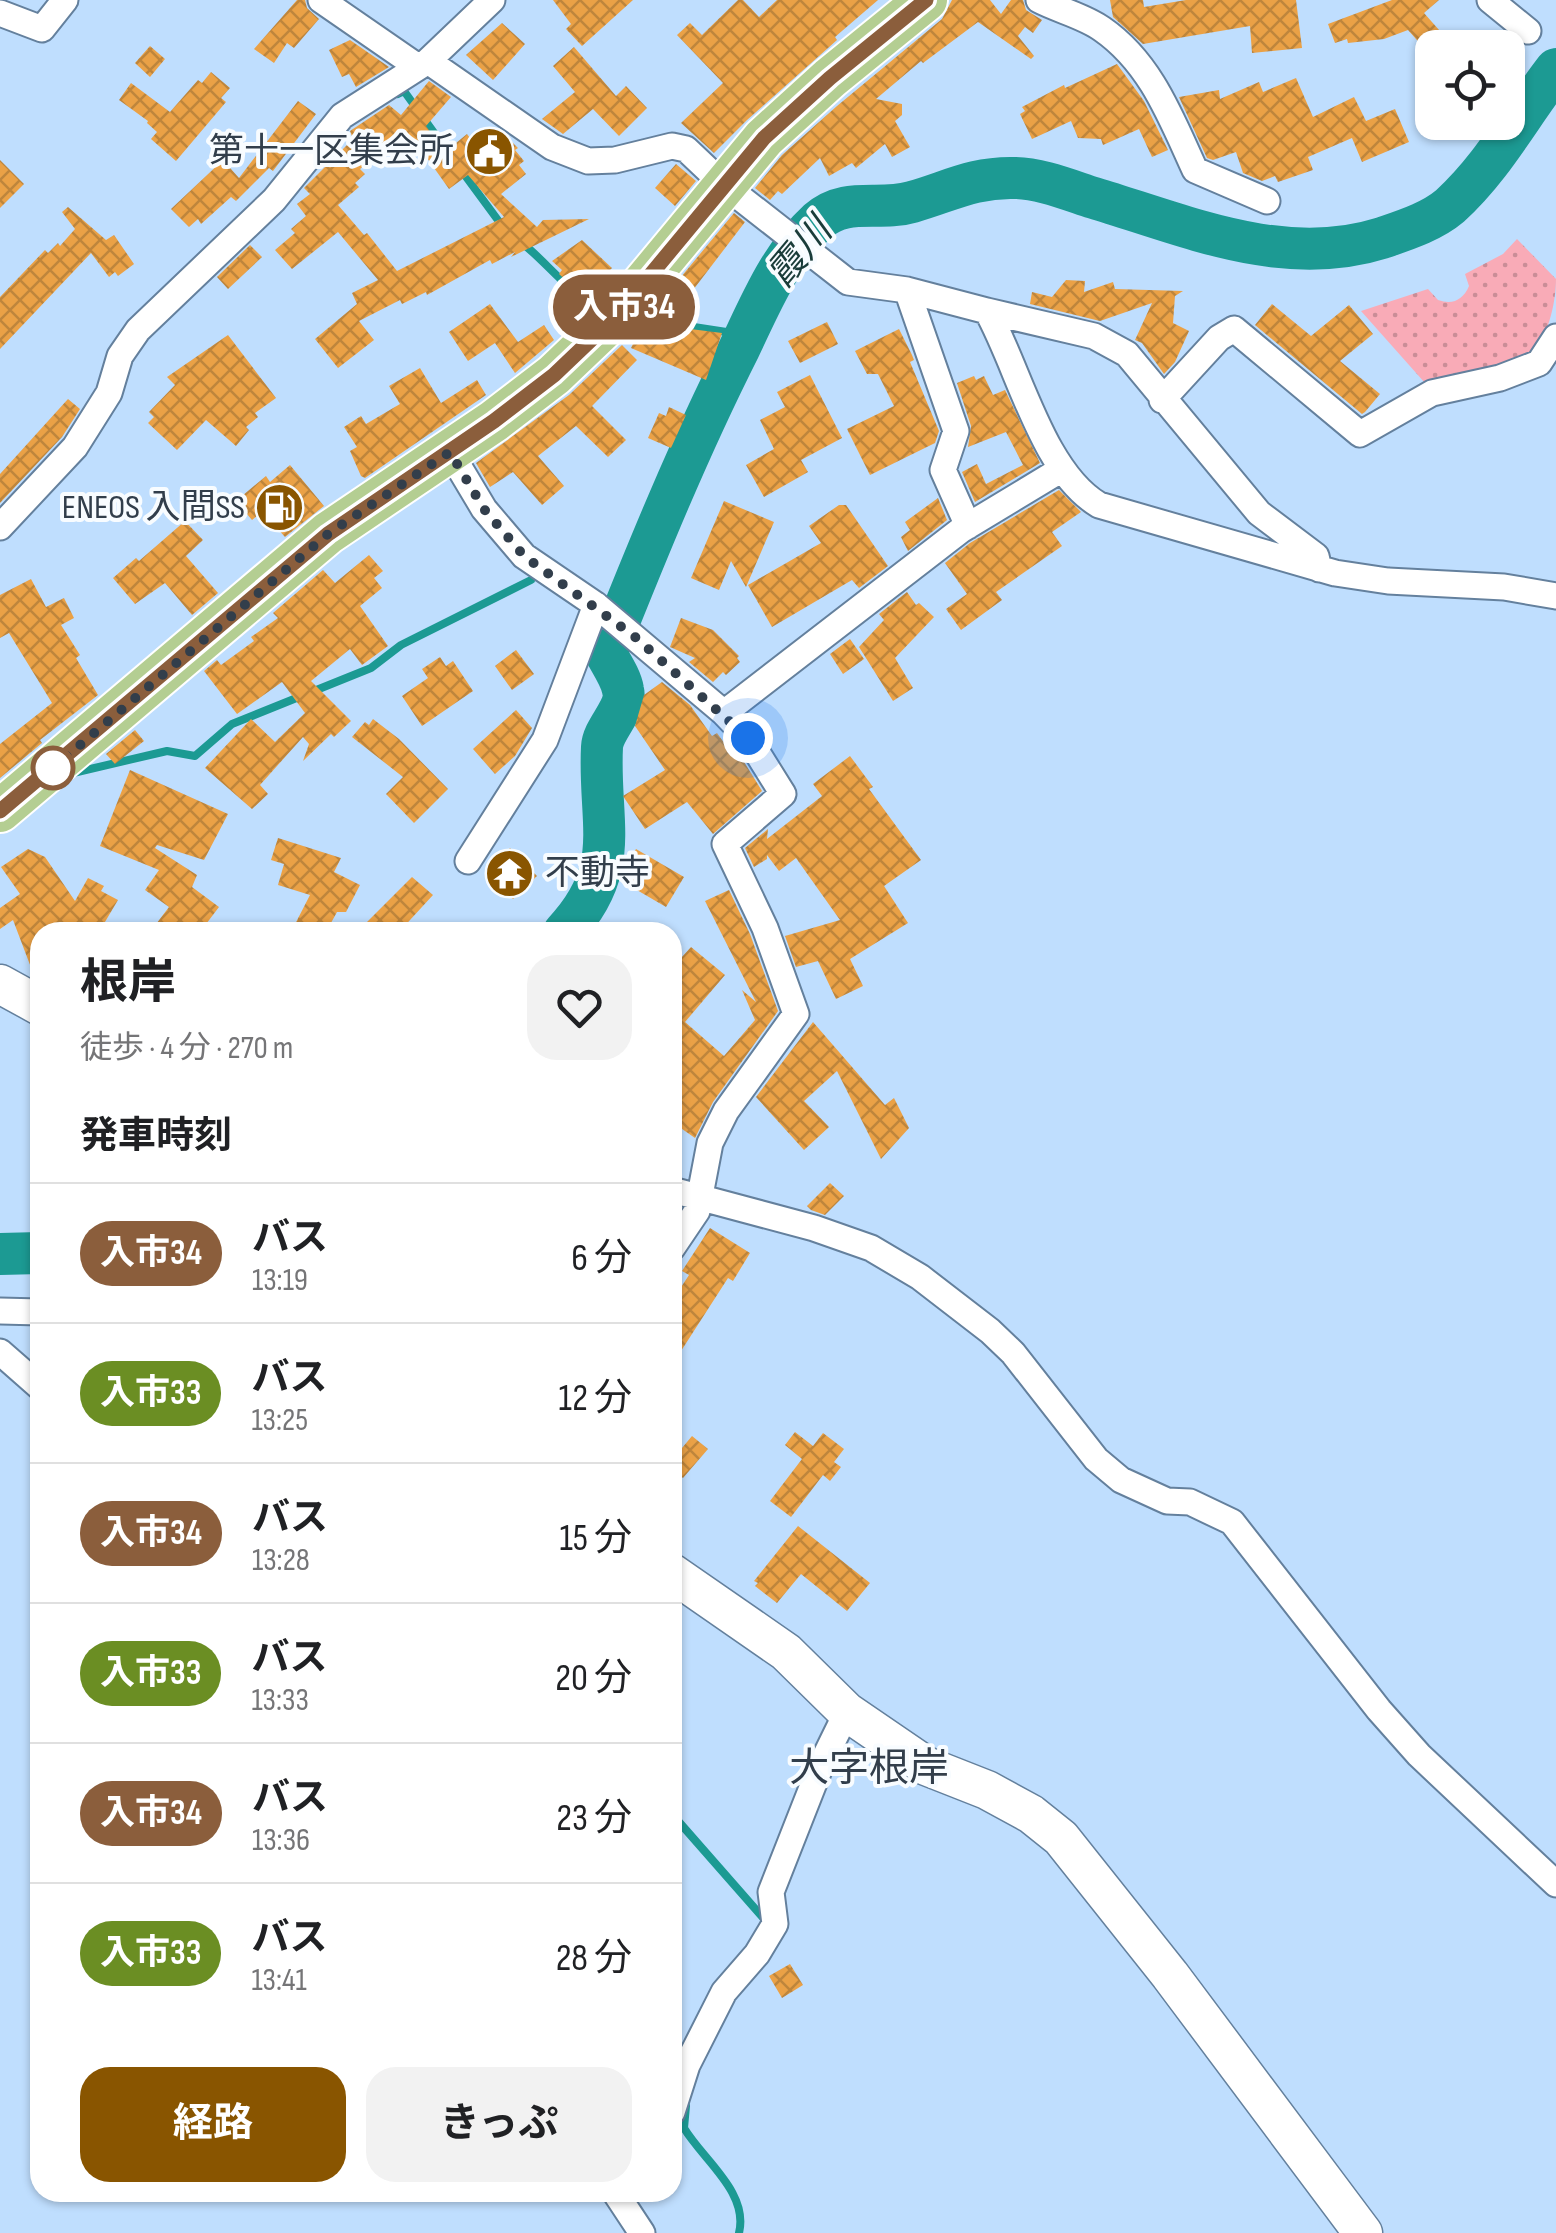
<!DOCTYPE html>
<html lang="ja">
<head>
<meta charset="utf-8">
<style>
  :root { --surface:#fff; --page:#f2f2f2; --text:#202124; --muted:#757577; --line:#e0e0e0; --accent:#895500 }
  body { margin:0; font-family:"Sofia Sans Condensed","Noto Sans JP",sans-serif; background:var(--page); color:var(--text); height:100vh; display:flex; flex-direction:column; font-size:38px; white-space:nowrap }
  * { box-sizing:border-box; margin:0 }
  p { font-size:32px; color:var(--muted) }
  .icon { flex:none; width:55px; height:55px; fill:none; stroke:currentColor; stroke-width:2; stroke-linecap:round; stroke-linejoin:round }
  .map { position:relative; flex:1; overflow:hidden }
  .sheet { position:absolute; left:30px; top:922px; width:652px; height:1280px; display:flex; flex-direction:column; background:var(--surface); border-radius:30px; box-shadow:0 2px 8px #0004 }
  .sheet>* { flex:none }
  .badge { padding:0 20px; border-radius:32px; font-size:35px; line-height:65px }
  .tools { position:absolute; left:1415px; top:30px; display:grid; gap:20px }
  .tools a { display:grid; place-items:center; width:110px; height:110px; border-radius:20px; background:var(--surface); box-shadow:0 2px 8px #0004; font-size:50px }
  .you { position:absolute; width:50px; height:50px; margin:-25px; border:8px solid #fff; border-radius:50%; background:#1a73e8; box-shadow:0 0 0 15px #1a73e833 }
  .map>.badge { position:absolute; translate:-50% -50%; box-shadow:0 0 0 5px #fff }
  h2 { padding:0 50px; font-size:38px; line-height:90px }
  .round { display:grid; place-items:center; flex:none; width:105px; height:105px; border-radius:30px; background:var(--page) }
  .summary { display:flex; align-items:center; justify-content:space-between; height:170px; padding:0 50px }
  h1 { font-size:48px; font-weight:700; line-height:75px }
  .action { display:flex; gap:20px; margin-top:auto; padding:20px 50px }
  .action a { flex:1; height:115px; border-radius:30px; background:var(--accent); color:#fff; font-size:40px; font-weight:700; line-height:115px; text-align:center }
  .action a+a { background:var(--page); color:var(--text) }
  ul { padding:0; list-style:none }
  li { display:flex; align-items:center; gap:30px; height:140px; padding:0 50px; border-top:2px solid var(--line) }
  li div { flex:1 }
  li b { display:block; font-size:38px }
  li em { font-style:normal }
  li .badge { min-width:110px; font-weight:700; text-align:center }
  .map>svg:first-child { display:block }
</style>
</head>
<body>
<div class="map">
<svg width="1556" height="2233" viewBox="0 0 1556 2233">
  <defs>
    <pattern id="park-dots" width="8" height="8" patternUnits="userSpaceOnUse" patternTransform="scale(2.5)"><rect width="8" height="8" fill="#f9abb7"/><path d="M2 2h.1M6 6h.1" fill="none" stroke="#ca8d97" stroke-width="1.8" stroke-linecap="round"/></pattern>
    <pattern id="building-cross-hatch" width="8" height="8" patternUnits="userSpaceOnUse" patternTransform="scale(2.5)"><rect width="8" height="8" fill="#eaa146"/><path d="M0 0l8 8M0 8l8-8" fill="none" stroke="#be853c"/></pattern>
  </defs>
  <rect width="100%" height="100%" fill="#bfdefe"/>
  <path fill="url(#park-dots)" d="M1517,239L1556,279C1556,302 1548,344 1525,357C1500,371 1454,376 1425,383L1361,311L1428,289L1438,300C1453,305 1463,300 1469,286L1465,274L1503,254Z"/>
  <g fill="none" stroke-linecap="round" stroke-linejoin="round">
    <path stroke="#1c9a93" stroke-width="8" d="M398,94L404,91L453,159
      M461,170L503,227
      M522,243C550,265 568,294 603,308
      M635,318L746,335
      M73,773L167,751L195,756L232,724L371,668L401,645L531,580
      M672,1814L766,1921
      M686,2106L684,2128C703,2160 749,2192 739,2233"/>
    <path stroke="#1c9a93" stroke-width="42" d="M564,932C624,868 598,823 602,747C603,728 628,709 623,690C621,678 612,665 606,654C647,551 689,448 739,349C761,303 780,256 818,221C847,196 878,212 912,202C948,192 973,177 1014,178C1040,178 1069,190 1094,198C1187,226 1284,269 1382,238C1405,230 1431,222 1450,206C1494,166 1520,115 1556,69
      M0,1254L40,1253"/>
  </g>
  <path fill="url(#building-cross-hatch)" fill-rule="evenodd" d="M297,0H305L307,8L319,19L294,48L287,43L274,63L254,49Z
    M553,0H633L582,46L566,29L571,24Z
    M738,0H743L759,17L777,0H878L835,37L837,40L747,120L714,153L681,123L723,83L677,35L690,23L702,35Z
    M952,0H990L1001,14L1011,0H1023L1026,10L1042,20L1033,33L1025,27L1018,36L1034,56L1031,59L978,22L923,63L921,61L876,99L902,104V115L895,121L910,147L892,157L885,144L856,168L852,163L829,176L820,158L782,194L778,191L770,200L755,188L782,155L837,106L942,19Z
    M1110,0H1143L1144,7L1186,0H1296L1302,48L1252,53L1250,26L1143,44L1113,17Z
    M1392,0H1439L1424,13L1455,48H1424L1408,30L1384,39L1348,43L1347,39L1335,43L1328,24Z
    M502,23L525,44L493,80L466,55Z
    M350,40L389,67L356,87L349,74L342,77L329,50Z
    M150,46L165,59L150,77L135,63Z
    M574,47L616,96L626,86L647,108L619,136L593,109L563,134L542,119L575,92L553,66Z
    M1117,64L1144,101L1168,150L1152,157L1139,129L1103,145L1101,139L1078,138L1071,121L1032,139L1020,114L1025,111L1022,107L1064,85L1065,88Z
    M211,72L230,88L221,98L226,102L176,161L151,139L157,132L147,123L148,121L119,100L131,83L170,112L198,80L202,83Z
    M1296,78L1313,117L1354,97L1366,121L1395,109L1409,142L1362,162L1352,138L1308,157L1313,170L1278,182L1275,176L1262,181L1243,173L1236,152L1213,160L1207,158L1179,97L1219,90L1220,99L1259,82L1263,92Z
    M429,81L451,97L426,126L445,152L467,134L479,150L502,132L518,148L515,150L524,161L519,165L526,174L501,194L537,227L543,220L589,219L511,257L515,252L492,264L490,260L427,295L426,292L402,304L400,300L359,321L374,340L338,368L315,339L357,304L352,293L378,280L338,232L292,269L275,250L295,233L291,229L306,216L297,204L310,194L304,188L353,139L350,131L389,105L401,115ZM406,137L416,150L420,148L449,189L468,175L504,217L397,271L367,233L364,235L338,205L359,187L355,183L365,174L360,169L394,142L397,145Z
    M298,101L316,114L273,171L269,168L236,201L231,197L201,224L198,219L189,227L171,209L223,160L239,178Z
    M0,160L24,184L0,208Z
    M676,164L696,181L675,206L655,188Z
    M68,207L106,240L114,235L134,264L118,276L115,272L109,277L91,253L0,349V297L45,250L48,253L58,243L60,246L75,229L62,212Z
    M734,213L745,222L690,294L676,283Z
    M582,240L612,268L592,289L587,285L580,293L559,274L562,270L552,261Z
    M250,245L262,257L228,289L217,277Z
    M1066,280L1085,281L1084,292L1113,282L1115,289L1183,291L1175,296L1173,323L1189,331L1175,362L1164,374L1142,343L1135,340L1152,303L1100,321L1030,304L1032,292L1052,297Z
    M490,304L518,342L544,325L554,340L515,373L495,343L468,361L449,332Z
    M1272,304L1311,336L1349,305L1373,334L1340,361L1380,394L1365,412L1362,414L1255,325Z
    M827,322L838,344L800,363L788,341Z
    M643,323L722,333L706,380L631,348Z
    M899,329L912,355L914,360L910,362L939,431L935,443L870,475L847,429L894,406L878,374H867L855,351Z
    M228,335L276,398L255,413L258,417L246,427L249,430L236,446L206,420L177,450L148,423L154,417L149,412L175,385L167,377Z
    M622,345L637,360L592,406L626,440L608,457L576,426L538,456L564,486L542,505L513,472L490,487L476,463L569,395Z
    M420,368L441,403L477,380L486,395L365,478L361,476L350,451L357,447L344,427L361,416L366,424L400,404L389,386Z
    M810,375L842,438L801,460L808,472L764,497L746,465L774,449L760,420L785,407L777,392Z
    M974,376L976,380L984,376L993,395L1005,390L1040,463L975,502L962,472L977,464L986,484L1023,465L1006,432L968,447L971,426L957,383Z
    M68,399L80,409L62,437L0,503V474Z
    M669,407L686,415L671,448L648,438L659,413L666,416Z
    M290,465L324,506L285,537L268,518L263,522L257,516L252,520L236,501L266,476L270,482Z
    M1059,490L1081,512L1052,532L1062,546L996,592L1002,600L961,630L946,609L967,594L945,563L970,543Z
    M938,498L947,520L908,551L901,537L910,530L905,522Z
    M724,501L774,522L746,587L731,561L719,590L691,578Z
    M839,505H846L888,566L859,588L852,580L772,627L748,585L821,543L809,526Z
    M185,521L203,540L186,556L218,593L192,615L165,583L135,604L113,578L136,558L139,561Z
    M369,555L383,571L374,578L382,588L360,606L388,646L362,665L350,649L311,681L351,721L334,737L331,734L303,761L309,744L303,737L260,785L268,794L252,809L205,768L251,719L275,742L305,713L282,682L237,714L204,671L217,660L221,665L254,641L251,637L278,618L273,613L323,570L335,583Z
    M31,579L46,607L64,598L74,618L61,625L80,655L76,658L98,695L40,740L42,743L0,778V744L52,703L9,633L0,638V595Z
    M907,592L916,605L919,603L934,617L895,658L913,688L893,701L859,647L884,620L879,614Z
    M681,618L713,630L739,656L737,658L740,662L726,675L723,672L713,682L689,662L695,658L670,647Z
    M850,639L864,659L843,674L830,654Z
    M516,650L534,674L512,690L495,666Z
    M440,657L446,666L453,661L473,691L422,726L402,696L428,678L422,669Z
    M662,682L690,705L712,736L717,733L733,755L738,752L762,791L713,834L687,802L645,829L623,796L665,770L635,726L644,695Z
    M516,710L532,728L515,756L495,774L473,749Z
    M373,719L399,739L448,789L414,823L386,794L403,777L352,737L365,722L369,725Z
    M135,730L144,741L115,764L106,754Z
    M850,756L873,787L869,789L921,860L884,886L908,923L850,959L863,986L836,999L818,961L796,967L785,936L840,920L796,858L779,871L767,855V859L754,867L745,848L768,829L767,839L822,796L813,784Z
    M130,770L228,814L204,860L157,845L155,848L197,875L192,887L219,907L200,932H150L169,907L145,890L159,870L100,846Z
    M278,838L341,858L334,872L360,885L346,912H337L326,932H291L310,895L278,885L284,864L271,860Z
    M510,848L537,876L513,899L486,872Z
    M28,849L45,857L75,901L88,878L104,886L101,891L118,900L99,932H90L78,925L57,932H40V980L35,978L13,920L0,929V908L20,894L1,867Z
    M636,849L684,877L666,907L618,879Z
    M412,877L433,895L399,932H376L366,923Z
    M729,890L750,934L778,1011L713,1102L695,1138L672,1122V968L691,947L725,975L685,1022L724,1056L755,1020L742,990L756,1002L705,901Z
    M813,1022L885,1105L894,1098L909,1128L881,1159L837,1071L804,1101L829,1127L804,1150L756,1097Z
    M830,1183L844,1196L825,1215L811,1210L807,1206Z
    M710,1228L750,1253L733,1281L728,1278L672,1365V1301L689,1275L682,1271Z
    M795,1432L813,1446L823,1433L844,1449L834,1462L841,1467L830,1481L823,1475L791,1517L770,1501L802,1459L785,1445Z
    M692,1436L708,1449L683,1478L672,1469V1460Z
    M798,1526L870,1583L847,1611L801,1574L777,1603L755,1586L758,1583L754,1581Z
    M790,1964L803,1985L782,1998L769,1976Z"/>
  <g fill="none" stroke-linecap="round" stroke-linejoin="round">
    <defs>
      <path id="street" d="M321,0L418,67
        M1039,0C1058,10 1084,16 1102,29C1151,63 1171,118 1195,170L1267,201
        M1490,0L1528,31
        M0,13L42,29L65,0
        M428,61L552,147L588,161L615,160L672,146L686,149L724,185L848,282L907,290L987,311C1019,368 1042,471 1099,505L1335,573L1388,581L1504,587L1556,596
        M907,290L956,431L943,470L968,526
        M987,311L1094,336L1127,354L1259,513L1316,556L1319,569
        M1162,400L1219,338L1234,329L1360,434L1432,393L1500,378L1539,363L1556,337
        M450,452L484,509L524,556L596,605L724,713L748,738L783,794L725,844L765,928L796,1014L726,1111L710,1143L697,1211L672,1248
        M0,527L75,447L109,393L120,356L138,330L274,200L342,116L428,61L492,0
        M724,713L961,530L1062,469
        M468,861L545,740L596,605
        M672,1190L814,1228L871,1248L920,1277L990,1331L1013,1353L1096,1459L1121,1480L1167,1501L1190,1502L1232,1522L1379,1710L1419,1755L1556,1884
        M0,1311L40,1312
        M0,1352L40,1387
        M672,2112L687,2065L724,1992L757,1954L775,1924L771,1892L821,1765L847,1712
        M615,2192L642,2233"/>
      <path id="secondary" d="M0,984L40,1006
        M672,1573L786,1652L847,1712L926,1766L987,1790L1031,1814L1061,1838L1170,1975L1363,2233"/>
      <path id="primary" d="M0,811L328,533L494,421L554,375L618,314L764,138L830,78L926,0"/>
    </defs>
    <use href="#street" stroke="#64809d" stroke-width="29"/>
    <use href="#secondary" stroke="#64809d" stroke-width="41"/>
    <use href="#primary" stroke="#fff" stroke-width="46"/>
    <use href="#street" stroke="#fff" stroke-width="25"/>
    <use href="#secondary" stroke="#fff" stroke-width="38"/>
    <use href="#primary" stroke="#b4ce92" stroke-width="42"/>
  </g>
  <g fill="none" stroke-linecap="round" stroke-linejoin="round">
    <defs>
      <path id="line" d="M0,811L328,534L494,421L554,375L618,314L764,138L830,78L926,0"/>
    </defs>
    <use href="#line" stroke="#fff" stroke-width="22"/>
    <use href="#line" stroke="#8b5e3c" stroke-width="15"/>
    <path stroke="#323e4b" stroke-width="10" stroke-dasharray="0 18" d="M53,768L328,534L450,452L484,509L524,556L634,636L748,738"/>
  </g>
  <defs>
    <symbol id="civic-disc" viewBox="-11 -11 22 22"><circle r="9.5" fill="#895500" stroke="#f8fcff"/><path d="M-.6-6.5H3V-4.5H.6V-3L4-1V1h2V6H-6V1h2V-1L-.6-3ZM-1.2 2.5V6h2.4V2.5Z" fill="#fff"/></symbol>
    <symbol id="fuel-disc" viewBox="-11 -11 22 22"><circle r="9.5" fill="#895500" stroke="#f8fcff"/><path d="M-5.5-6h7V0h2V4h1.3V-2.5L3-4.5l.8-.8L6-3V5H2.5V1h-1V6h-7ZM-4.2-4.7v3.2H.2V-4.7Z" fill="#fff"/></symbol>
    <symbol id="temple-disc" viewBox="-11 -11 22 22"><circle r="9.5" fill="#895500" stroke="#f8fcff"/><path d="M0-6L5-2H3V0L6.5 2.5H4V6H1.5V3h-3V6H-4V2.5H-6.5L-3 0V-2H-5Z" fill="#fff"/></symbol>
  </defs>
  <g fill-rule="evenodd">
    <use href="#civic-disc" x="462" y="124" width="55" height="55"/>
    <use href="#fuel-disc" x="252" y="480" width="55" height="55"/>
    <use href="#temple-disc" x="482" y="846" width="55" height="55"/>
  </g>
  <circle fill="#fff" stroke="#8b5e3c" stroke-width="5" cx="53" cy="768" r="20"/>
  <g text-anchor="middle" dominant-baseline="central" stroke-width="8" stroke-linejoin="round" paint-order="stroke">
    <g font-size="35" fill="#323e4b" stroke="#f8fcff" text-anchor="end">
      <text x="454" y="151">第十一区集会所</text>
      <text x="245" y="507">ENEOS 入間SS</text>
      <text x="545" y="873" text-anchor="start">不動寺</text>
    </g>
    <g font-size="38" font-style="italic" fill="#1a3c39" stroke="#f8fcff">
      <text transform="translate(800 253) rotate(-50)">霞川</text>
    </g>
    <g font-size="40" fill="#323e4b" stroke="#f8fcff">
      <text x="869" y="1769">大字根岸</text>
    </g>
  </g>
</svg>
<div class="tools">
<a><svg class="icon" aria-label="locate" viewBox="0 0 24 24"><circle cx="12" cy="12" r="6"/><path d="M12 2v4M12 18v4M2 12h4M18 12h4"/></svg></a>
</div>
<div class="you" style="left:748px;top:738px"></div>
<b class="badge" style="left:624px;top:307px;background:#8b5e3c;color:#fff">入市34</b>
<section class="sheet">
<div class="summary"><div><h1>根岸</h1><p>徒歩 · 4 分 · 270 m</p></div><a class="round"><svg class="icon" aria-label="heart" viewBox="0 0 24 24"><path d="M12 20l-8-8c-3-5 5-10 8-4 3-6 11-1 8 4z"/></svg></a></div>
<h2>発車時刻</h2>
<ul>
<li><span class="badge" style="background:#8b5e3c;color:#fff">入市34</span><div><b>バス</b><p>13:19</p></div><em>6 分</em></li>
<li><span class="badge" style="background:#6b8e23;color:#fff">入市33</span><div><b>バス</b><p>13:25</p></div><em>12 分</em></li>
<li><span class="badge" style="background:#8b5e3c;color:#fff">入市34</span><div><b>バス</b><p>13:28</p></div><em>15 分</em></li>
<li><span class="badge" style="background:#6b8e23;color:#fff">入市33</span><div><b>バス</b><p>13:33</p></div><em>20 分</em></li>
<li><span class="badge" style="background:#8b5e3c;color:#fff">入市34</span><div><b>バス</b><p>13:36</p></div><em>23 分</em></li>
<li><span class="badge" style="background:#6b8e23;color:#fff">入市33</span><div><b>バス</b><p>13:41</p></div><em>28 分</em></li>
</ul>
<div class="action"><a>経路</a><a>きっぷ</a></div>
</section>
</div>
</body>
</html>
